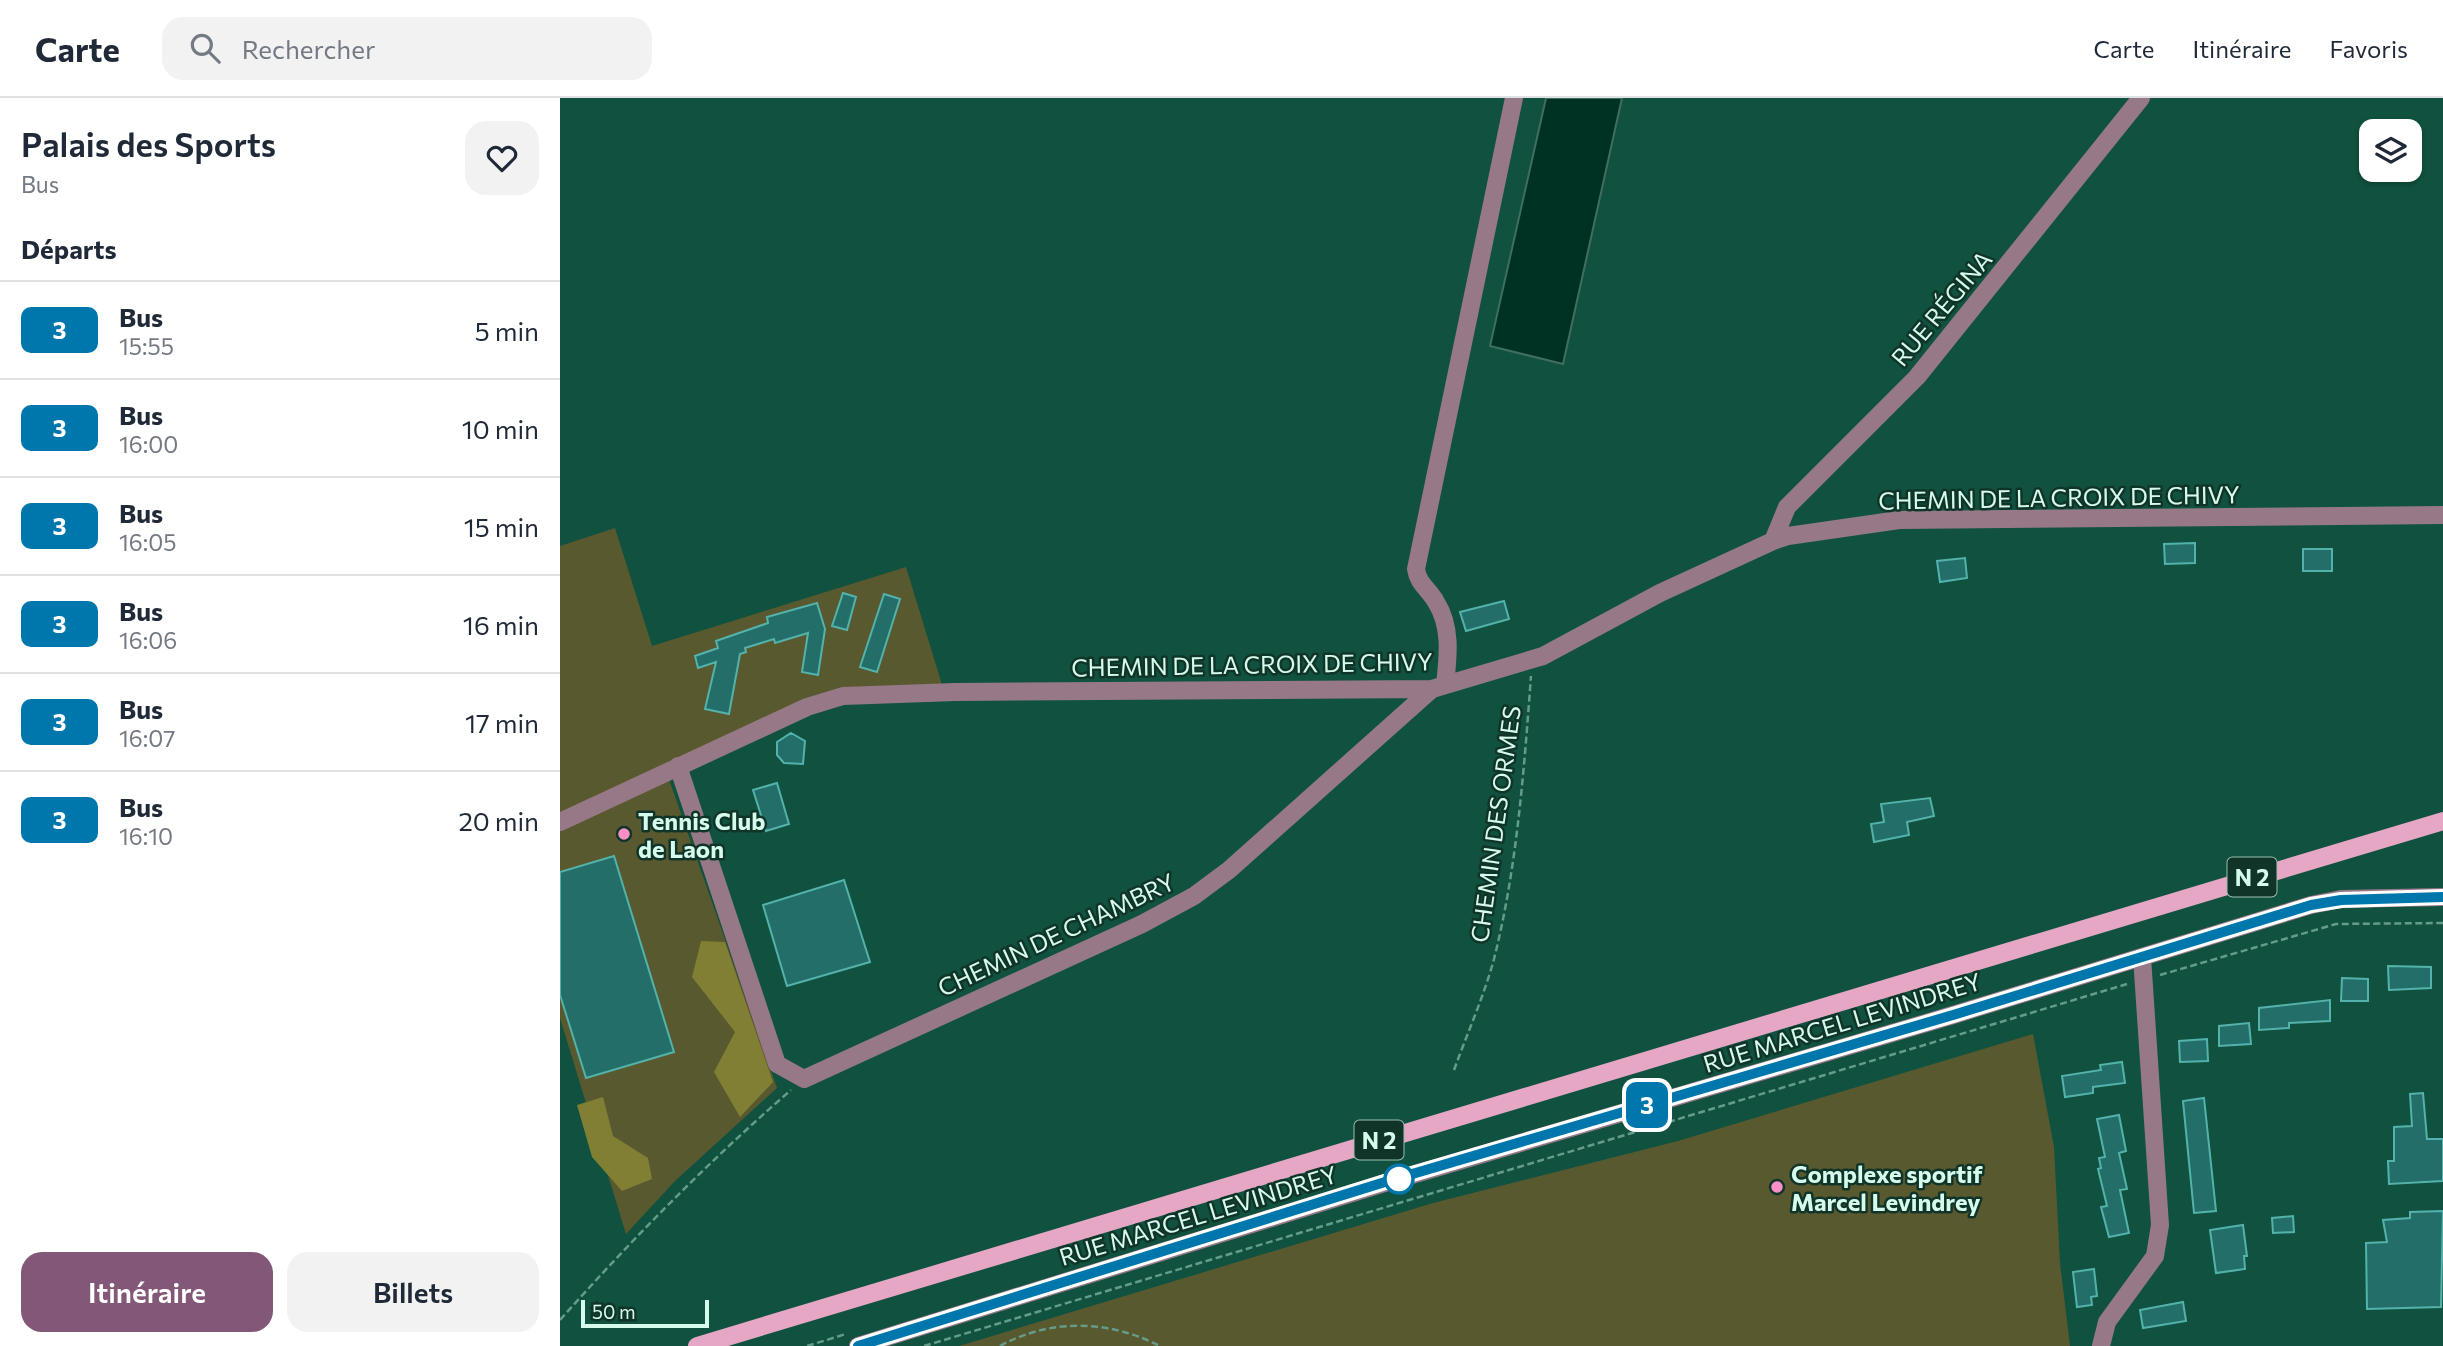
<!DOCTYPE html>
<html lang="fr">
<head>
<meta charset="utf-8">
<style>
  :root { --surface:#fff; --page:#f2f2f3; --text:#1f2937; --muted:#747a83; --line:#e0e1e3; --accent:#825777 }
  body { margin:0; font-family:Commissioner,sans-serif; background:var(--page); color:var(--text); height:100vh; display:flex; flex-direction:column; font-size:26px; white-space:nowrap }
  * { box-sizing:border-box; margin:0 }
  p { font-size:23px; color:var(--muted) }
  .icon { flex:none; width:38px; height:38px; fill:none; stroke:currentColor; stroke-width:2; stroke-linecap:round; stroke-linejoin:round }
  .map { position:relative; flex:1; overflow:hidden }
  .sheet { display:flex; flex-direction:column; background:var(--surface); width:560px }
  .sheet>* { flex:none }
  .badge { padding:0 14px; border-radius:10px; font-size:24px; line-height:46px }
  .fabs { position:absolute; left:1799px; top:21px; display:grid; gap:14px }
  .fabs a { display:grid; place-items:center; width:63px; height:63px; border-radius:14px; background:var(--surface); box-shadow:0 2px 5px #0004; font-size:35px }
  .scale { position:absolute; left:21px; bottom:18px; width:128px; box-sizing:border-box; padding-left:7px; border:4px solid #d4fbeb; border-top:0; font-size:19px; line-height:24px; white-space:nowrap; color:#d4fbeb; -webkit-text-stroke:5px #113428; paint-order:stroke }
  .map>.badge { position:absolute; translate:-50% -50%; box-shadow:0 0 0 4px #fff }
  h2 { padding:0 21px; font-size:26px; line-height:63px }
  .round { display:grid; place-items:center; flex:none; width:74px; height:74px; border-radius:21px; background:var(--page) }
  .head { display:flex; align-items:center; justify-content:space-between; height:119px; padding:0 21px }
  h1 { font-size:33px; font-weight:600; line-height:52px }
  .action { display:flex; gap:14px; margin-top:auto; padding:14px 21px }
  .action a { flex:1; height:80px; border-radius:21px; background:var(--accent); color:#fff; font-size:28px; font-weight:600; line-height:80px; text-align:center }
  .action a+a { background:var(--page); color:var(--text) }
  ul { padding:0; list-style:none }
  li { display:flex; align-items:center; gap:21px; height:98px; padding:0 21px; border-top:2px solid var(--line) }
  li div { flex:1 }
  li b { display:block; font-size:26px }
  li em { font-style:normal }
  li .badge { min-width:77px; font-weight:700; text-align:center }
  header { display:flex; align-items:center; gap:42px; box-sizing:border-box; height:98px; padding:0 35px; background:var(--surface); border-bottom:2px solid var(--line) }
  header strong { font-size:33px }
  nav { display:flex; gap:38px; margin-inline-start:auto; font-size:24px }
  .search { width:490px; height:63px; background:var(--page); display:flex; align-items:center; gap:18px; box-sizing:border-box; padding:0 24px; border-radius:21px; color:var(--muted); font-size:26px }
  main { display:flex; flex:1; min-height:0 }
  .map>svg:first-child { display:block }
</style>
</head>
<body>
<header>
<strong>Carte</strong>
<div class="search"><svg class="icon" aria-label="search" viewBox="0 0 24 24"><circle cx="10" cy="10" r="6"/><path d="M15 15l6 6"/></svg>Rechercher</div>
<nav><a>Carte</a><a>Itinéraire</a><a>Favoris</a></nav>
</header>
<main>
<section class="sheet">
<div class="head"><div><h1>Palais des Sports</h1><p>Bus</p></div><a class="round"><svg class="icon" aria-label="heart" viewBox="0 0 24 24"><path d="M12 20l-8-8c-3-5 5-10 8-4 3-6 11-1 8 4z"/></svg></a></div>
<h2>Départs</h2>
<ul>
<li><span class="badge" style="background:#0077ac;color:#fff">3</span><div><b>Bus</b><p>15:55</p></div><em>5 min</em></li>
<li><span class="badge" style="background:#0077ac;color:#fff">3</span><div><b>Bus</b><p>16:00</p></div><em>10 min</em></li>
<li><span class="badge" style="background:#0077ac;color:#fff">3</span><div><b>Bus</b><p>16:05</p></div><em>15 min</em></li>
<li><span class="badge" style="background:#0077ac;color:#fff">3</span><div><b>Bus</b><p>16:06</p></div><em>16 min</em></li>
<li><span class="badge" style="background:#0077ac;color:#fff">3</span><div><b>Bus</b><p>16:07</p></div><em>17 min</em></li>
<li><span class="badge" style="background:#0077ac;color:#fff">3</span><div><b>Bus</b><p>16:10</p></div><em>20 min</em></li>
</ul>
<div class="action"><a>Itinéraire</a><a>Billets</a></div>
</section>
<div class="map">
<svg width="1883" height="1248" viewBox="0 0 1883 1248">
  <rect width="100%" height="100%" fill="#10523f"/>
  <path fill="#59592f" d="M55,430L92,548L346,469L383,590L269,594L105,670L217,990L115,1083L66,1136L0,920V448Z
    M1473,936L1494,1049L1500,1165L1510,1248H399L873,1105L1118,1043Z"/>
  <path fill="#807f34" d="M141,843L165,844L213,984L180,1019L154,974L175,934L132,879Z
    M43,999L53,1038L88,1060L92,1081L62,1093L32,1059L17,1007Z"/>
  <path fill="#003224" stroke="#406e60" stroke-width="2" d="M986,0H1062L1003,266L930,248Z"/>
  <path fill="#246e69" stroke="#53b2ab" stroke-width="2" d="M1635,445V465L1605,466L1604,446Z
    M1743,451H1772V473H1743Z
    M1405,460L1407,480L1380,484L1377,463Z
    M283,495L296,499L287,532L272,528Z
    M324,496L340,501L317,574L300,569Z
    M944,503L949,521L906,533L900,514Z
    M257,505L265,531L258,577L242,574L248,535L215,545L214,541L185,550L186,554L180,556L169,616L145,611L156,564L138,570L135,558L158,550L156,543L208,525L207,519Z
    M231,635L245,643L243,666L224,665L217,657V644Z
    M217,685L229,726L206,733L193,692Z
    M1370,700L1374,718L1347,724L1349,737L1314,744L1311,726L1324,724L1321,706Z
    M54,758L114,954L26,980L0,897V774Z
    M284,782L310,864L227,888L203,807Z
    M1828,868L1871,869V890L1829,892Z
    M1782,880L1808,881V903H1781Z
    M1770,902V923L1729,925V930L1699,932V910Z
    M1689,925L1691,946L1659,948V928Z
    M1647,941L1648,963L1620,964L1619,943Z
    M1562,964L1565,985L1533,989V995L1505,999L1502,978L1541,972L1540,967Z
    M1863,995L1867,1041H1883V1083L1829,1086L1828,1063H1834V1029L1852,1028L1850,996Z
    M1644,1000L1656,1113L1634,1115L1623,1003Z
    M1559,1017L1566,1053L1559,1055L1567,1091L1560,1092L1569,1135L1549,1139L1541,1109L1547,1108L1538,1071L1541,1070L1539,1060L1545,1059L1537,1021Z
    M1883,1113L1881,1209L1807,1211L1806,1145L1827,1144L1823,1122L1850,1120V1114Z
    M1733,1118L1734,1134L1713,1135L1712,1120Z
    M1683,1127L1687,1158H1684L1685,1171L1656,1175L1650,1132Z
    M1534,1171L1537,1198L1531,1199L1532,1207L1517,1209L1513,1174Z
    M1623,1204L1626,1223L1583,1230L1580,1212Z"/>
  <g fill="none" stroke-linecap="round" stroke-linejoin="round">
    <path stroke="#659b89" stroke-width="2.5" stroke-dasharray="7 3.5" stroke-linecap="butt" d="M1600,877L1776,826L1883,825
      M894,972C907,936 924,898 934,861C957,770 964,672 971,578
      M0,1222C73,1140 148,1064 231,992
      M247,1248L286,1236
      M364,1248L1567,886
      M440,1248C491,1220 549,1222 600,1248"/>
    <path stroke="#977887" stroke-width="18" d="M1213,443L1227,409L1357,279L1581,0
      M885,587C888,559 892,529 876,504C869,491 858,486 856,471L954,0
      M118,668L217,966L244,981L582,826L634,798L669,772L872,591
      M0,724L247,609L283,598L395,594L872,591L983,558L1100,495L1213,443L1228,438L1339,422L1883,417
      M298,1248L825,1085L1393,917L1751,807L1781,801L1883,799
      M1541,1248L1547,1224L1595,1158L1600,1127L1582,859"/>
    <path stroke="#e6a7c5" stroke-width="18" d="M137,1248L1883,723"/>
  </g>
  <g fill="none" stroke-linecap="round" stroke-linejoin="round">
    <defs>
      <path id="line" d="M298,1248L825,1084L1393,917L1751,807L1781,802L1883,799"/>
    </defs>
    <use href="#line" stroke="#fff" stroke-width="16"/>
    <use href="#line" stroke="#0077ac" stroke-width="10"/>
  </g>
  <g fill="#fa8fc6" stroke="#113428" stroke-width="2.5">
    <circle cx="64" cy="736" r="7"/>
    <circle cx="1217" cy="1089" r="7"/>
  </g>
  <circle fill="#fff" stroke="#0077ac" stroke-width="3.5" cx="839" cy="1081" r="14"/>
  <g text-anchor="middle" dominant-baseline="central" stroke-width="5" stroke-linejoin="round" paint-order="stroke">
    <g fill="#113428" stroke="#9abfb0" stroke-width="2">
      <rect x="1667.5" y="759.5" width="49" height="39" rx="5"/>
      <rect x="794.5" y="1022.5" width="49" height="39" rx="5"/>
    </g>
    <g font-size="23" font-weight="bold" fill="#d4fbeb">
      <text x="1692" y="779">N 2</text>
      <text x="819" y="1042">N 2</text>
    </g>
    <g font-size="24" fill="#d4fbeb" stroke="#113428">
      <text transform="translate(1381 210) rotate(-50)">RUE RÉGINA</text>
      <text transform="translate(1499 399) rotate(-1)">CHEMIN DE LA CROIX DE CHIVY</text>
      <text transform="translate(692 566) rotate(-1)">CHEMIN DE LA CROIX DE CHIVY</text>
      <text transform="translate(935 726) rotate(-82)">CHEMIN DES ORMES</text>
      <text transform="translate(496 836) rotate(-25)">CHEMIN DE CHAMBRY</text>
      <text transform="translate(1282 924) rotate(-17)">RUE MARCEL LEVINDREY</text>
      <text transform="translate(638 1117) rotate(-17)">RUE MARCEL LEVINDREY</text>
    </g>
    <g font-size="24" font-weight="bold" fill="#d4fbeb" stroke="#113428" text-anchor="start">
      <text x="78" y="722">Tennis Club<tspan x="78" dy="28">de Laon</tspan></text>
      <text x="1231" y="1075">Complexe sportif<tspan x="1231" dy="28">Marcel Levindrey</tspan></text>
    </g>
  </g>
</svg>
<div class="fabs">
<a><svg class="icon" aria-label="layers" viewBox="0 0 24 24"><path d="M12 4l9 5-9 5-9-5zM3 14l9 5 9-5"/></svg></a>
</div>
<div class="scale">50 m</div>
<b class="badge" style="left:1087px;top:1007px;background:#0077ac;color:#fff">3</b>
</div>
</main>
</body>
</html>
